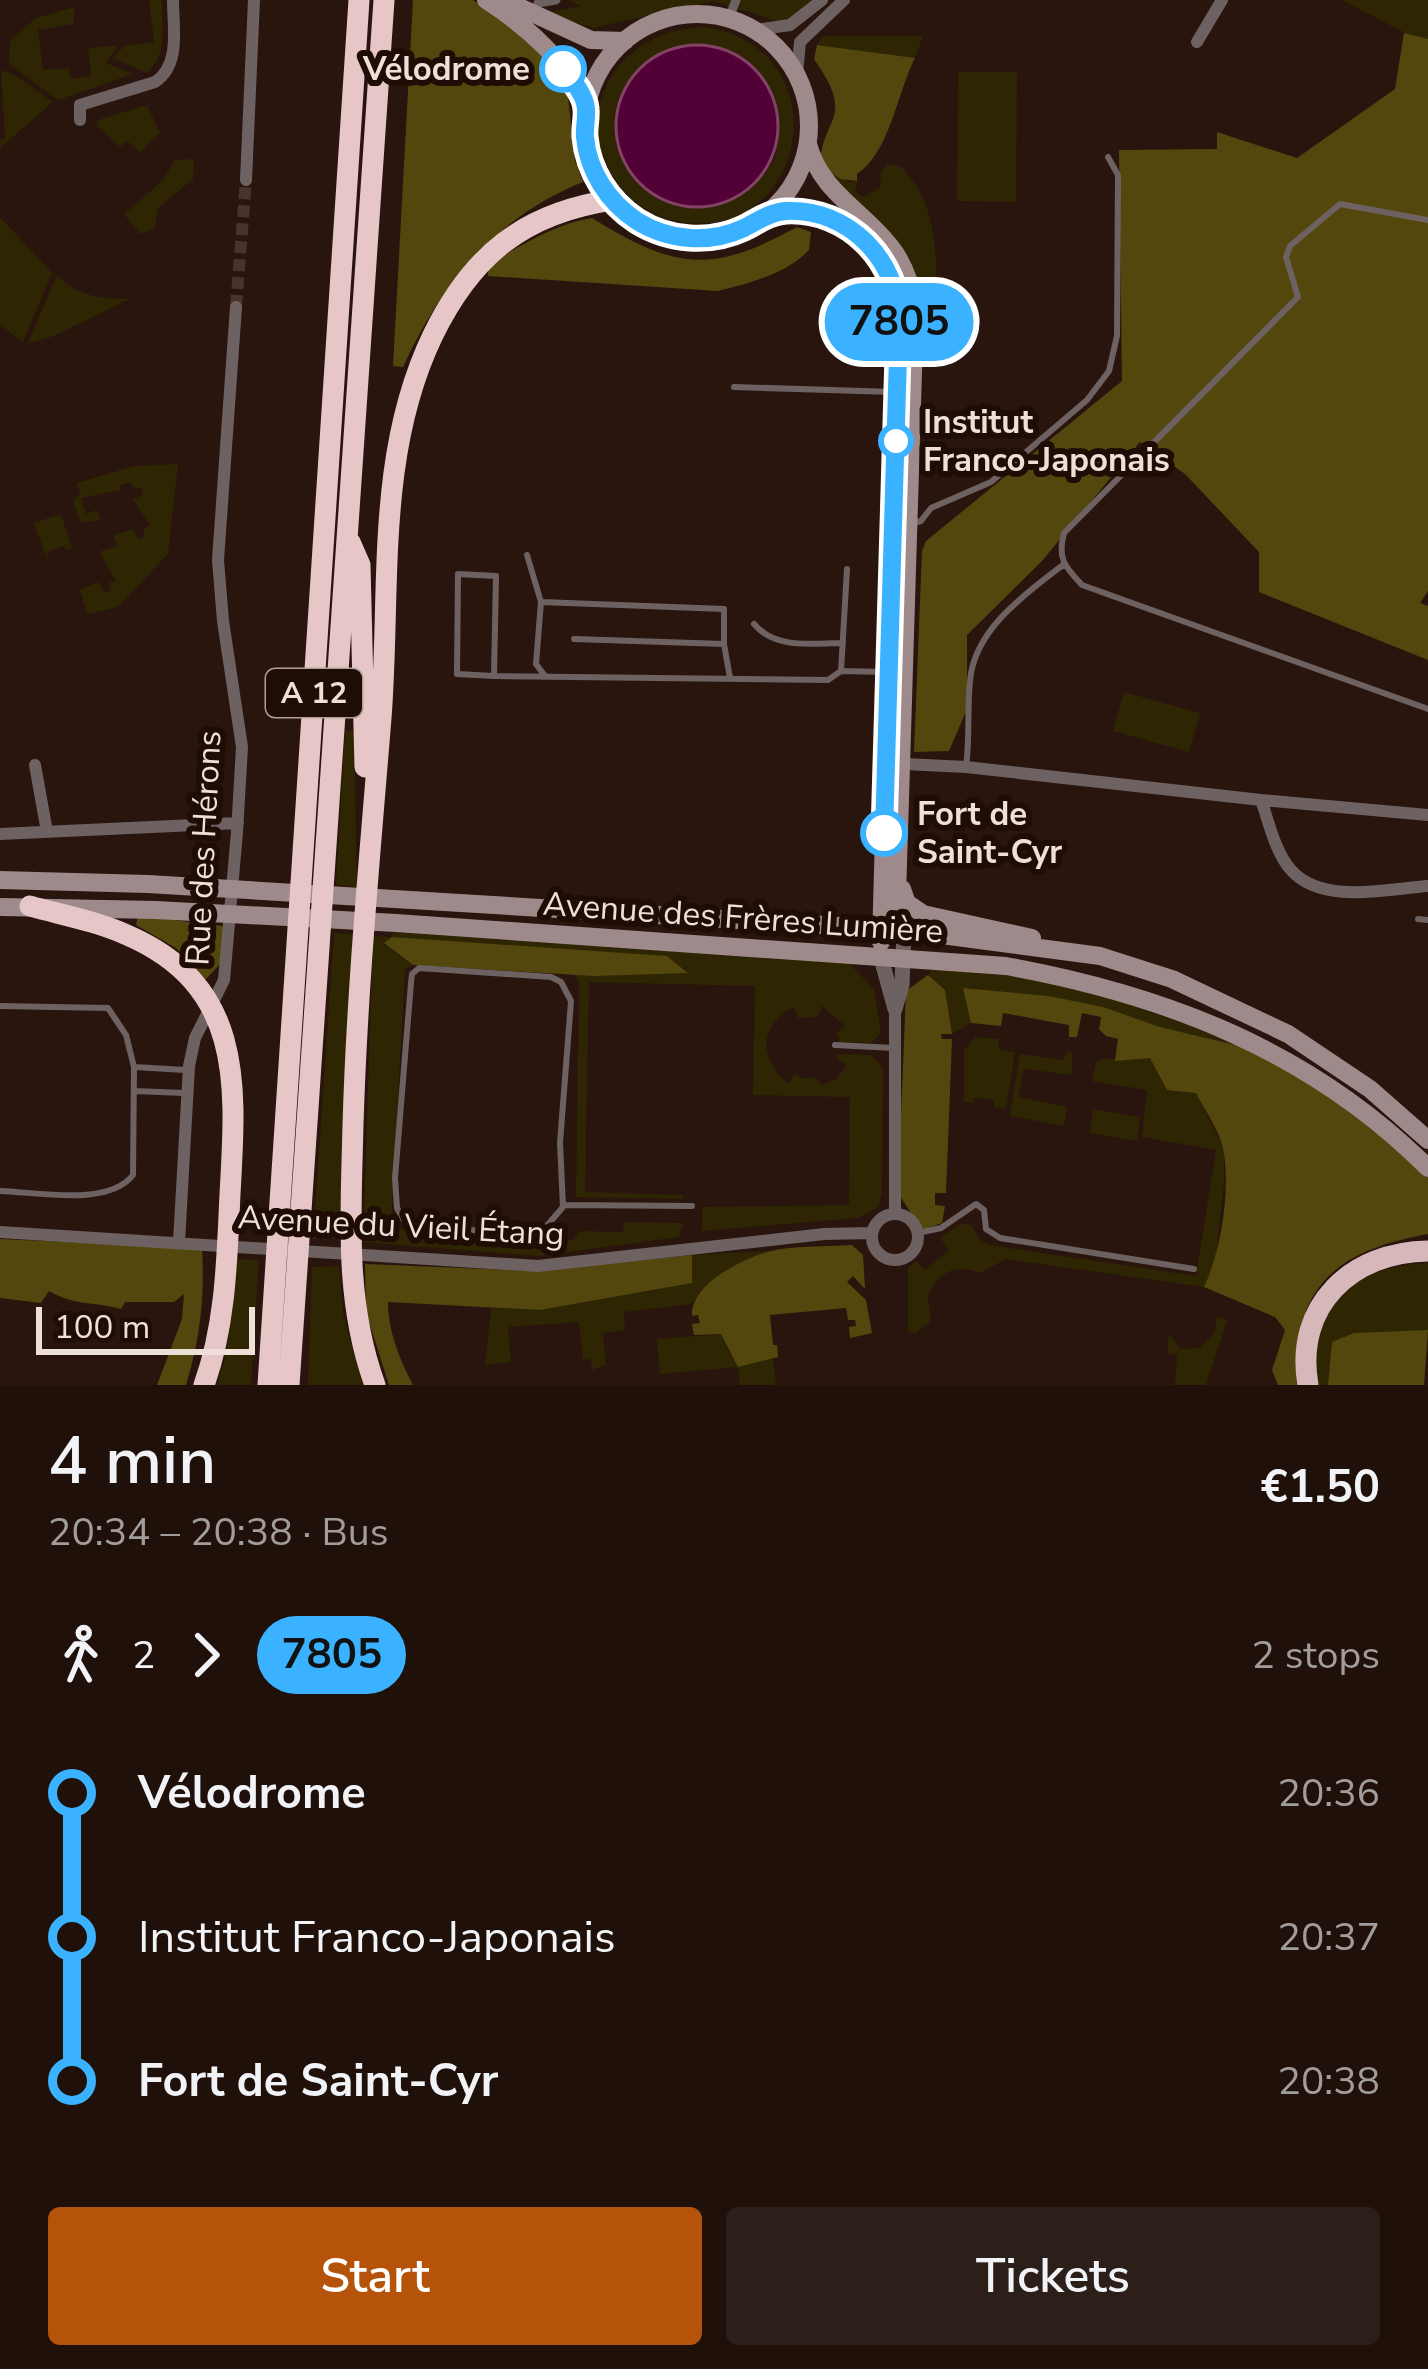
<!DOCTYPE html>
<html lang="en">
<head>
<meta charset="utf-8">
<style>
  :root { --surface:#1f100a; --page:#2c1e18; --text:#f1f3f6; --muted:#a19d9c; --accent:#b45309 }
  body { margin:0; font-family:"Nunito Sans",sans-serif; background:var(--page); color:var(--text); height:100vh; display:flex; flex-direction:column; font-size:45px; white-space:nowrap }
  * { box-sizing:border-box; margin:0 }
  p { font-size:39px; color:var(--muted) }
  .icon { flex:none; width:66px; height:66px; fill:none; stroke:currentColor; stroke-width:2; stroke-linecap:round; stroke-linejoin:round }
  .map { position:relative; height:1385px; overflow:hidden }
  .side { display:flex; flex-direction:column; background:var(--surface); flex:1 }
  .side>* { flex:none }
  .badge { padding:0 24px; border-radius:39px; font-size:42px; line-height:78px }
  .scale { position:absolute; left:36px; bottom:30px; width:219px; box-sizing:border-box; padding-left:12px; border:6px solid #eedfd9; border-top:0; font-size:33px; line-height:42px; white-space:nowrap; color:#eedfd9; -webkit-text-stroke:9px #1f0c05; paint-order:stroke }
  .map>.badge { position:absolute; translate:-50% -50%; box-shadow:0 0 0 6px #fff }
  .legs { display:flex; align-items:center; gap:18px; height:132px; padding:0 48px; font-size:39px }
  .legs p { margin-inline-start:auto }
  .summary { display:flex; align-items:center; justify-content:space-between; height:204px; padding:0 48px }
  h1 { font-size:66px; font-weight:600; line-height:90px }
  .button { display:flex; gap:24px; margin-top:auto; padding:24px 48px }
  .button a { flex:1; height:138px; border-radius:12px; background:var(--accent); color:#fff; font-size:48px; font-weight:600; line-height:138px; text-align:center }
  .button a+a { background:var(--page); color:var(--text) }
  ul { padding:0 48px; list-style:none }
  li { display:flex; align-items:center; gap:42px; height:144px; font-size:45px }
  li i { display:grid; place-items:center; width:18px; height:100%; margin:0 15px; background:currentColor }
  li i::after { content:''; width:30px; height:30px; margin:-15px; border:9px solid; border-radius:50%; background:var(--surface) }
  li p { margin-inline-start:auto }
  li:first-child i { background:linear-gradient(#0000 50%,currentColor 0) }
  li:last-child i { background:linear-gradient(currentColor 50%,#0000 0) }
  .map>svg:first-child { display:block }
</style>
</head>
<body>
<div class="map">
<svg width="1428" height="1385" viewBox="0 0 1428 1385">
  <rect width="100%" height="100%" fill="#29150d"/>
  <path fill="#2e2503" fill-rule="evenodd" d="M149,0H162C162,25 168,57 146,73L113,58L124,46L154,42Z
    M568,0H812L793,18L777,21L713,1L593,28L544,13L581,6Z
    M1342,0H1428V45Z
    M75,7L73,24L38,30L43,70L69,68L71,79L91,76L88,48L118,45L106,63L133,74L58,100L9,64L10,41L36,18Z
    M708,27C842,52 808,242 681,222C657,218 634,205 619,185C563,113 623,25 708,27ZM696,44L724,49L749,62C757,85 773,112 777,136C783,178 731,202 698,208L616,113C633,64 650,62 696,44Z
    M823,36H923L915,58L817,45Z
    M1,70L15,75L53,102L0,148V140L5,138Z
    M958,72H1017L1016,202L957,201Z
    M147,105L160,133L140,152L127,141L120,147L97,125L98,120Z
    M194,159L193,179L158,208L155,229L140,234L124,214L162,181L175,160Z
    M888,164L901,167C949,213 935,295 932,354H921L922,314L821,165L849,182L857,181L855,192L864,197L880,187L881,171Z
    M0,217L52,273L23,342L0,325Z
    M57,275C76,296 102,299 129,299L54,336L28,343Z
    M178,464L168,554L118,607L87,614L80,589L99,582L104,593L111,590L109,583L116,581L99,552L117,546L114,535L133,529L138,539L145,537L143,529L150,526L133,499L143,495L141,487L134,489L131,482L120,485V490L81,498L86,514L97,510L100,520L81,523L73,501L80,494L77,483L134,466Z
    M61,514L72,548L67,550L64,546L47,552L48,562L34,523Z
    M1124,692L1200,713L1189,752L1113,731Z
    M345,731H354L357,887L336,885Z
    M393,932L849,963L874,989L881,1032L872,1043L840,1042L836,1033L845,1026L822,1006L818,1017L798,1018L794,1007C758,1026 759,1058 788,1084L794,1074L804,1079L814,1077L822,1085L836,1079L847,1065L836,1057L840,1054L871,1055L883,1067L882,1194L878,1207L858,1218L702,1231V1207L849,1205L850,1097L753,1095L755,986L589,982L585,1192L683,1195V1199L576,1197L579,982L575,975L687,972L667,956L384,944L413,965L405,969L391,1228L521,1242L573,1240L581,1231L623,1232L624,1222L683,1223L679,1237L538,1256L363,1242L373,936L392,937Z
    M334,933L353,934L340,1239H313Z
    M931,970C1042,969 1143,1007 1244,1047L1160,1027L1103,1007L1049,996L964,988L971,1023L952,1034L945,990L928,975Z
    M975,1037L999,1039L998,1049L1015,1052L1006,1109L994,1107V1100L974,1098L973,1103L964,1101V1050Z
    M1066,1051L1072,1053V1075L1024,1069L1018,1097L1067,1107L1064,1126L1010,1116L1020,1054L1064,1060Z
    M1150,1057L1196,1092L1224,1149V1185L1215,1263L1204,1287L1006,1259L980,1273C957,1263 937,1272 928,1296L931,1321L916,1333L908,1332V1268L916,1261L925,1270L949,1250L940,1238L962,1223L971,1225L980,1240L990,1245L1196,1276L1216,1150L1142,1137L1147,1090L1092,1081L1096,1063L1102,1059Z
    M1093,1109L1140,1117L1137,1141L1090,1133Z
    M768,1251L703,1288L691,1304L624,1312L625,1330L603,1333L606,1365L592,1370L591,1359L583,1360L579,1322L508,1327L511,1362L485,1365L491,1308L540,1310L692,1283V1255Z
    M236,1259L259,1260L251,1385H217L226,1356Z
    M1428,1263V1330L1355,1333L1333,1342L1328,1385H1315C1312,1305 1349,1267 1428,1263Z
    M339,1266L343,1313L363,1385H308L312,1267Z
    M1217,1317L1227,1320L1206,1385H1175L1177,1355L1167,1353L1169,1334L1180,1349L1200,1348L1214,1333Z
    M721,1334L738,1367L773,1358L776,1385H740L738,1367L660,1374L657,1339Z"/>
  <path fill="#54470e" d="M413,0H473L526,35L567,87L575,161L583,182C497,216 440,285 403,367L393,366Z
    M1404,33L1428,39V591L1420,603L1428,606V660L1259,592V552L1185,474L1140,442L1042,561L967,635V709L949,751L914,752L922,551L926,541L1122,381L1119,150L1217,149V132L1297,158L1395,89Z
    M817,45L915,58C897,93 890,152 857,174V181L840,179L821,165C819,145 828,134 834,116C840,96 824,74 814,59Z
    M592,218C675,269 710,275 797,227L811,232L809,250C786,274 750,283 718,291L488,276V264C521,246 554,224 592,218Z
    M138,916L223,926L222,962L205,980L176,948L136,925Z
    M392,937L667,956L688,973L593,976L413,965L384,943Z
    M928,975L945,990L952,1034H941L942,1039H952L946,1193H935V1205L945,1206L942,1223L922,1230L898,1193L906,991Z
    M963,988L1049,996L1103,1007L1160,1027L1244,1047L1323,1091L1416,1164L1428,1178V1234C1335,1251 1292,1287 1297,1385H1278L1272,1370L1285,1330L1275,1317L1204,1287C1221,1250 1230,1195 1224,1154C1222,1134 1205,1111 1196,1093L1167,1090L1150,1058L1115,1061L1118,1039L1106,1036L1099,1029L1101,1017L1082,1013L1077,1037H1069V1025L1003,1013L1001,1026L971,1023Z
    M0,1239L202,1248C205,1298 200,1338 186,1385H157L182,1319L184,1294L174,1302H125L121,1309C92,1301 75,1306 49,1291L41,1303L0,1298Z
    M852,1245L863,1255L865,1289L853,1276L847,1282L866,1300L872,1333L850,1338L849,1327L856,1326L855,1320H848L846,1308L770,1315L773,1345H777L778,1357L738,1367L721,1334L694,1335L692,1324L700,1323L698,1315L692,1316C690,1285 740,1260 767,1252C792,1245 825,1247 852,1245Z
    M692,1255V1283L540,1310L388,1302C388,1331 400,1360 413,1385H389L366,1312L365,1264L535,1271Z
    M1428,1330L1424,1385H1328L1332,1342L1354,1333Z"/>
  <path fill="#530036" stroke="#824367" stroke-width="3" d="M616 126a81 81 0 1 1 162 0a81 81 0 1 1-162 0Z"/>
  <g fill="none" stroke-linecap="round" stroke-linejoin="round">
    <path stroke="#47332c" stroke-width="12" stroke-dasharray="12 6" stroke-linecap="butt" d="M236,307L246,180"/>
    <path stroke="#6e6162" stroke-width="6" d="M1428,220L1340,204L1290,246L1286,257L1298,297L1064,533C1057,559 1065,567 1082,585L1428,709
      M734,387L894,392
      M910,524L921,521L931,508L991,482L1087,400L1109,371L1117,336L1118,175L1108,157
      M527,555L541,602L536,664L545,676
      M847,569L841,671L885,672
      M541,602L724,609V644L730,678
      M754,624C776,650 812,643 843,643
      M574,639L724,644
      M494,676L496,576L458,574L457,674L494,676L828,680L841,671
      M966,767C970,738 967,709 970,681C974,630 1025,594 1063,565
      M1418,919L1428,920
      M419,968L551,977L561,982L571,1001L560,1143L563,1207L545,1228C500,1234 447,1231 403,1219L397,1208L395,1178L411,983L412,974Z
      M0,1006L108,1008L126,1035L134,1067L185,1070
      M835,1045L894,1048
      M134,1091L184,1093
      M0,1191C38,1192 108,1207 133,1175L134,1067
      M563,1205L692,1206
      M918,1233L941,1228L976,1204L984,1210L986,1229L1000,1238L1194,1269"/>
    <path stroke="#6e6162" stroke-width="9" d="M538,3L556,0
      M729,18L736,0"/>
    <path stroke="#6e6162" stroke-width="12" d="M755,30L790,25L822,0
      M1197,42L1222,0
      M797,74L800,42L844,0
      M80,120V105L155,82C181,65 173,28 173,0
      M246,180L254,0
      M904,764L966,767L1261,800C1269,822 1275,852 1291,870C1322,905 1387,889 1428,886
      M35,765L47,832
      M1261,800L1428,815
      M0,834L238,823
      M872 1237a23 23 0 1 1 46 0a23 23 0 1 1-46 0Z
      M895,1214V1009
      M0,1232L538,1266L824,1234L871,1233
      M179,1242L189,1066L195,1038L224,980L237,832L242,747L223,621L218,560L236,307"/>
    <path stroke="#6e6162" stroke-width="15" d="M881,958L895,1009
      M895,1009L902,985L904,930"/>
    <path stroke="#9f8a8b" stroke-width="18" d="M486,0C525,25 571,64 586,109
      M504,0L591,40L625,41
      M585 126a112 112 0 1 1 224 0a112 112 0 1 1-224 0Z
      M808,144C820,191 862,210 890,246C904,263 911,285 915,306L897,897L904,930
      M762,218C827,191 887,246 899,307L881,942
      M0,880L148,884L904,930L1100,956L1172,979L1288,1034L1370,1089L1428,1140
      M902,889L907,903L923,914L1032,938
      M0,907L156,910L396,923L1006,966C1166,995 1311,1051 1428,1168"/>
    <path stroke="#d6b8ba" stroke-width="21" d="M1308,1385C1294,1305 1352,1252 1428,1251"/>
    <path stroke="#e7c6c8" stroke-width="21" d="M350,542L360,565L365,767
      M30,906C62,915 96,921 127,935C245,986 236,1086 230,1194C227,1258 226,1324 204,1385
      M268,1385L359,0
      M289,1385L384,0
      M375,1385C344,1300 351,1215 353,1125C357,989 370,854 381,718C391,590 375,455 433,335C472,255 524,213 612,200"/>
  </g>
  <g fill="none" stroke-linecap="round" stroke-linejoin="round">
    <defs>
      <path id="line-1" d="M563,69C572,80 585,94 586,109C587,118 584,128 585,137C588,171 608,202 637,221C669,241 710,244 744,228C758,221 770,212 786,211C849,208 899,261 899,321L884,833"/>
    </defs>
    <use href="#line-1" stroke="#fff" stroke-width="27"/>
    <use href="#line-1" stroke="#3bb2ff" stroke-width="18"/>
  </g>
  <g fill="#fff" stroke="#3bb2ff" stroke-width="6">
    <circle cx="563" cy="69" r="21"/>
    <circle cx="896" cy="441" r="15"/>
    <circle cx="884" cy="833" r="21"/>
  </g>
  <g text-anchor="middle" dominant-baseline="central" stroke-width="12" stroke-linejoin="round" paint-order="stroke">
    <rect fill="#1f0c05" stroke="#b0a099" stroke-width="3" x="266" y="669" width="96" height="48" rx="9"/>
    <g font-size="30" font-weight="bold" fill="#eedfd9">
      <text x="314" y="693">A 12</text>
    </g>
    <g font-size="33" font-weight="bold" fill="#eedfd9" stroke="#1f0c05" text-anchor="start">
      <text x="530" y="69" text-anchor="end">Vélodrome</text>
      <text x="923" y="422">Institut<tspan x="923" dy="38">Franco-Japonais</tspan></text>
      <text x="917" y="814">Fort de<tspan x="917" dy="38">Saint-Cyr</tspan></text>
    </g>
    <g font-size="33" fill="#eedfd9" stroke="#1f0c05">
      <text transform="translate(204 848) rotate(-87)">Rue des Hérons</text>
      <text transform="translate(743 918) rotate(4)">Avenue des Frères Lumière</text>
      <text transform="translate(401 1226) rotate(3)">Avenue du Vieil Étang</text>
    </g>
  </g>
</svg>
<div class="scale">100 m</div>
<b class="badge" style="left:899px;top:322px;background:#3bb2ff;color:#111">7805</b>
</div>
<section class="side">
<div class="summary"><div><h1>4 min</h1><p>20:34 – 20:38 · Bus</p></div><b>€1.50</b></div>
<div class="legs"><svg class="icon" aria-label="walk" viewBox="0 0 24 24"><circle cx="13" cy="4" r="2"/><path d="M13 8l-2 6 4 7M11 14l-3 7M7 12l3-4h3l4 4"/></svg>2<svg class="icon" aria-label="forward" viewBox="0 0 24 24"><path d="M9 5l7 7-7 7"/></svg><b class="badge" style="background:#3bb2ff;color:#111">7805</b><p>2 stops</p></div>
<ul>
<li><i style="color:#3bb2ff"></i><b>Vélodrome</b><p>20:36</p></li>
<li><i style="color:#3bb2ff"></i><span>Institut Franco-Japonais</span><p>20:37</p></li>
<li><i style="color:#3bb2ff"></i><b>Fort de Saint-Cyr</b><p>20:38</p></li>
</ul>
<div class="button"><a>Start</a><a>Tickets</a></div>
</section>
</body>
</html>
